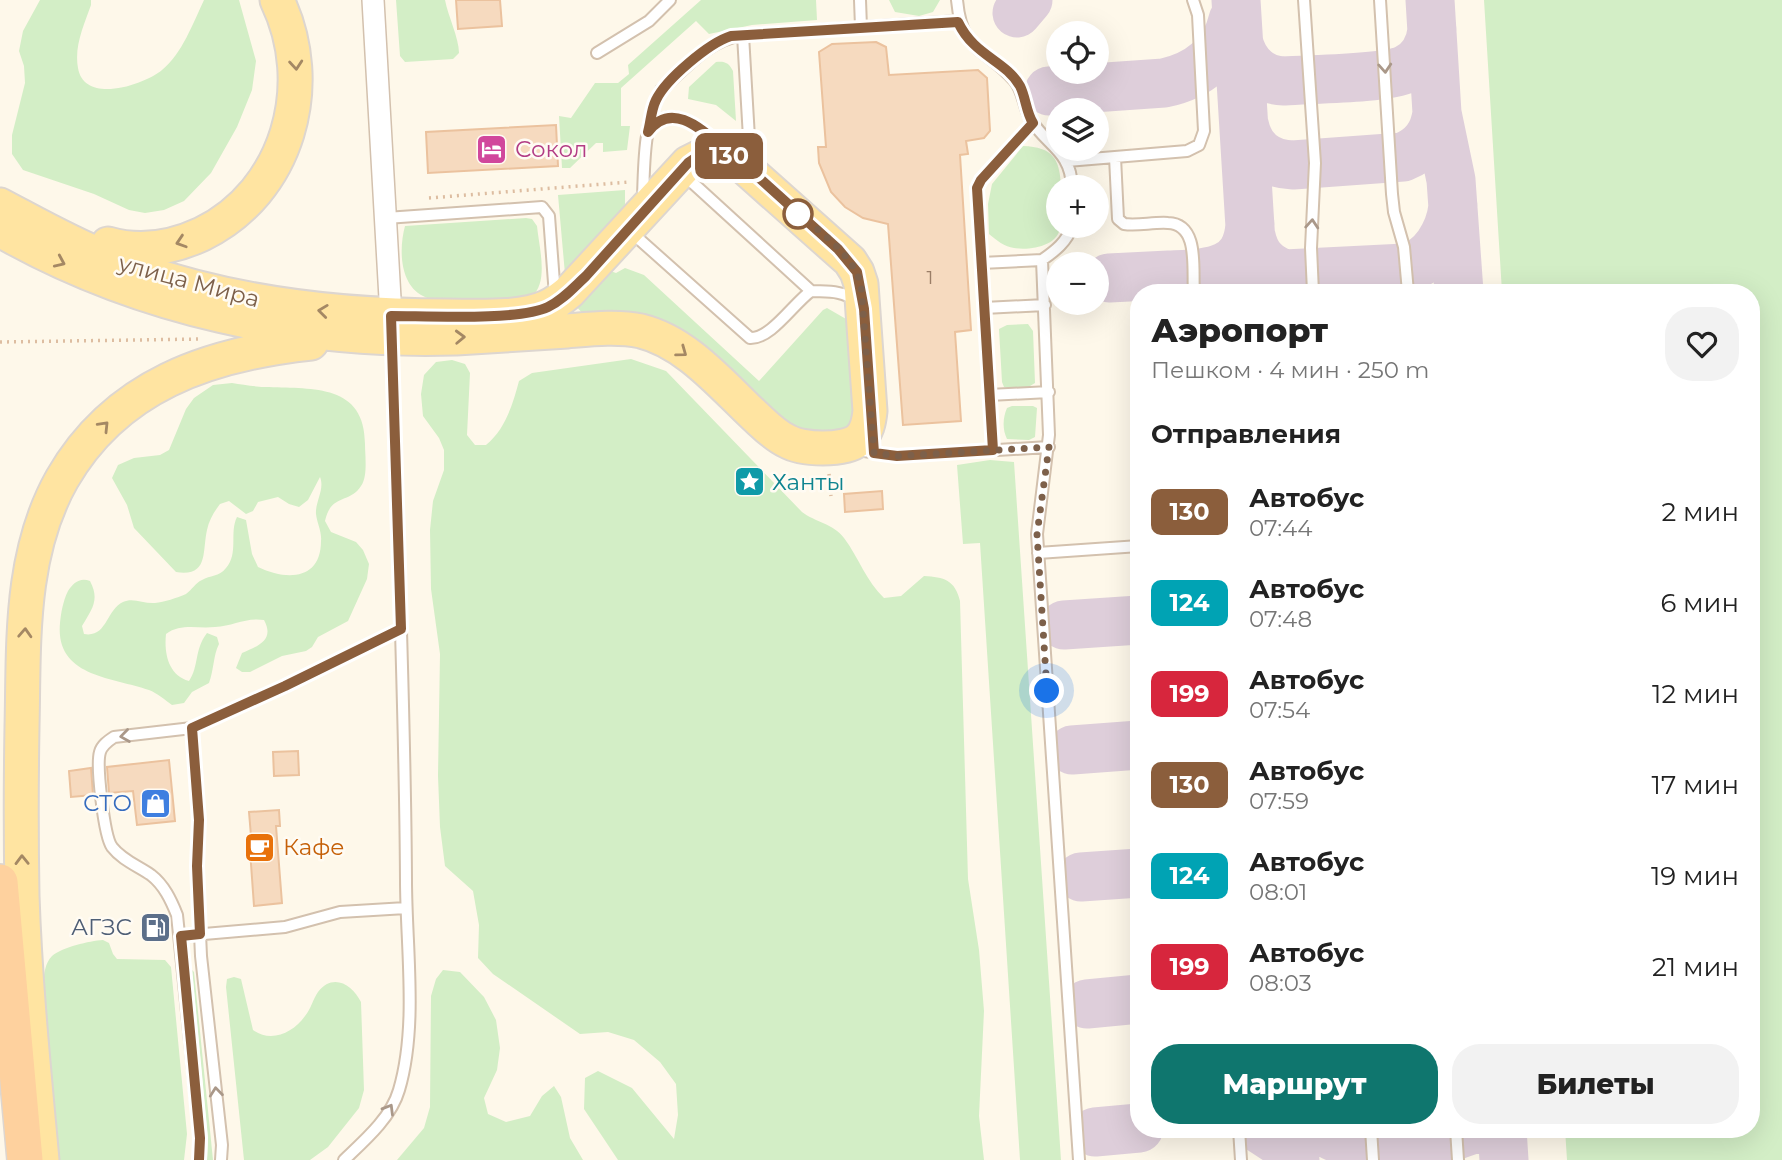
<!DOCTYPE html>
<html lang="ru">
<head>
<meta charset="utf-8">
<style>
  :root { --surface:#fff; --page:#f2f2f2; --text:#222; --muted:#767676; --accent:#0f766e }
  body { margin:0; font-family:Montserrat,sans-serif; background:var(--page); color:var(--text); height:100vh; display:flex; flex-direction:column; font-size:26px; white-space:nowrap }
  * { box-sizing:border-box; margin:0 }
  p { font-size:23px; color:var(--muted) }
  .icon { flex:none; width:38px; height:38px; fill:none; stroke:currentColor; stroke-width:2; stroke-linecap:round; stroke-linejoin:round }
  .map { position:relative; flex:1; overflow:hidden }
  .sheet { position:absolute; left:1130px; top:284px; width:630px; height:854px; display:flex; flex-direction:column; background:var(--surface); border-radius:28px; box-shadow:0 7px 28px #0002 }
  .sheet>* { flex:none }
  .badge { padding:0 14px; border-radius:10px; font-size:24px; line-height:46px }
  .fabs { position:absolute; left:1046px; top:21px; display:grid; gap:14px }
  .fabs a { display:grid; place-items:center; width:63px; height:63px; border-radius:50%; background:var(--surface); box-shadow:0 7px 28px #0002; font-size:35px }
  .you { position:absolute; width:35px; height:35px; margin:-18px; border:5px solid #fff; border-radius:50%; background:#1a73e8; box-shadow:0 0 0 10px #1a73e833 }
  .map>.badge { position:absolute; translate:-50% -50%; box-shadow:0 0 0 4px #fff }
  h2 { padding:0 21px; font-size:26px; line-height:63px }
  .round { display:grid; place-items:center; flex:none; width:74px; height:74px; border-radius:28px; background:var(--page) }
  .headline { display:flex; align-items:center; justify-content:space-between; height:119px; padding:0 21px }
  h1 { font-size:33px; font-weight:800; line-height:52px }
  .button { display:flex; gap:14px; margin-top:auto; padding:14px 21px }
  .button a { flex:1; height:80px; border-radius:28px; background:var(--accent); color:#fff; font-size:28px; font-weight:800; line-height:80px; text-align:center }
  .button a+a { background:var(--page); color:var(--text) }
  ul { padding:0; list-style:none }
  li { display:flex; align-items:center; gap:21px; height:91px; padding:0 21px }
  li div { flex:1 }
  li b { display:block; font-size:26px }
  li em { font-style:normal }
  li .badge { min-width:77px; font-weight:700; text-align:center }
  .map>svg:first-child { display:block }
</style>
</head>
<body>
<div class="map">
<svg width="1782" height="1160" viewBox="0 0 1782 1160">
  <rect width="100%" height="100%" fill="#fef8ea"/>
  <path fill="#d3eec6" d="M40,0H91V5C84,25 74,46 78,68C84,105 144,85 162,70C182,54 193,23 204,0H239L256,61L252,90L237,127L211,173L184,201L164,210L145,213L129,210L94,194L23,170L12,154V135L25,83L24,66L19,51L23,31Z
    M396,0H445C448,16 459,38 459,53L453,59L405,62L400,56Z
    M701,0H816L817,20L752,25L709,34L696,21L621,88V126H630L627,150L603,152V143H596L570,168H562L559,116L571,118L595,83H618L629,74L628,65Z
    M889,0H940L933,12L919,16L895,12Z
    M1484,0H1782V1160H1567L1565,1129H1752V292H1502Z
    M716,62C725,61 729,63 733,71L736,121L716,105L688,99L689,87Z
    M1023,146C1053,147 1060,159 1061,187H1059C1059,200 1061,216 1060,226C1060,246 1029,251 1014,248C1005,247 996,240 989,234L988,204L992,184Z
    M625,190V204L621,219L565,274L558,195Z
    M526,218L532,219L537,226C539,247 549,282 532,296C516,300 499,299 483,300C464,300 440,305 423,296C399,284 399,248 405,226Z
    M625,268L644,275L759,381L823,310L827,308L846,319L855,423L841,432L788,434L684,341L583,314L576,306L605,269L616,273Z
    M1028,324L1033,331L1035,383L1025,389L1004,387L1002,382L999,329L1007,325Z
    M631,359L666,371L802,512C815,522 834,524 844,538C859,558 866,581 884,598L901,596L924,576C944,577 955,580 960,601L968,879L979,950L984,1011L979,1116L984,1160H618L584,1109L585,1078L598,1071L632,1088L674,1139L678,1115L676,1084L660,1062L634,1040L608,1032L580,1034L493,974L478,958L479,925L473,891L445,866L440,827L438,776L440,654L431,589L430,530L433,501L444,470V450L439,438L423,416L421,394L424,375L436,362L452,360L465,364L470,373L467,435L475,445H486C505,430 513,404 519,381L532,373Z
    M232,383C244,385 257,387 269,387C313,389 365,384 365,444C365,456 368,476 361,486C350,504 331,493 325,521L331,532L356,542L363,550L369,564L367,579L348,621L318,637L312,647L306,651L282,656L250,672H242L236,668L242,653C258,646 275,640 264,620C246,617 233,626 215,627C197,629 181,623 166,634C164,653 168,675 189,681C199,667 194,650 207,633L217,637L219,644C213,656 214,670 209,683L192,692L184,703L172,705C165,700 157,693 149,690C112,677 55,677 60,623C61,613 63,601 68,591C73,583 80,577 90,581C100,600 92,609 82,626L84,634C107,638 106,610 123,602C133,597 144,604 155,603C164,602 177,598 186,594C192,590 195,583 202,580C210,575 219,577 226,568C239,553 229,533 237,517L246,520L252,554L258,567C287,581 321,580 321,541C322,532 317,523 316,514C315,502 325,489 320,477L308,500L299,507L289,504L278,497L258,502L253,511L246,514L229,501L220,504C214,512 209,520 207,530C202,552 209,577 176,572L134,528L127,505L112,478L118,465L134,458L160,455L169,450L186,409L194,398L213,385Z
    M1012,406H1033L1037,408L1035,437L1029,440L1007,439C1002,429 1003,417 1007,408Z
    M990,460L1014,462L1061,1160H1020L980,543L963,544L957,465Z
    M103,940L109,943L113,954L117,959L165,960L171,967L187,1134L184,1160H59L43,984C44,974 45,963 52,956C63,947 89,941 103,940Z
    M192,970L194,972L213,1160H207L208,1141Z
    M443,970L460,972L484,997L496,1020L500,1048L497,1070L484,1098L488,1114L506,1122L530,1116L542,1096L554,1086L561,1097L570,1138L583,1160H397L424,1128L430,1107L431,996L436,979Z
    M234,977L241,979L253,1030C271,1043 293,1033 305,1016C311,1009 313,999 318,992C333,972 353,985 361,1002L364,1090L359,1108L328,1147L310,1160H244L226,987L227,979Z"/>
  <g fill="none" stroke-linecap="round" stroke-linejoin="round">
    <path stroke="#deceda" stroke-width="49" d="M1236,0L1254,292
      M1430,0L1437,113L1451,180L1459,292
      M1017,13L1028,0
      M1238,40C1243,63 1259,80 1284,81C1311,79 1385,79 1406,69C1421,62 1430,47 1432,30
      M1049,91L1164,83C1198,76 1225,55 1233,20
      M1244,124C1249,150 1266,164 1293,165L1403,157C1423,149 1434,135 1437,113
      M1251,236C1255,256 1266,268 1285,274L1405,268C1433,262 1450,233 1453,206
      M1109,278C1129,277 1149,276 1169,275C1208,273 1247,274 1250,224
      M1064,625L1139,620
      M1072,750L1139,745
      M1081,877L1139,873
      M1087,1004L1139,999
      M1260,1129L1280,1142L1295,1160
      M1323,1129C1334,1139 1346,1142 1361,1143L1457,1135L1474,1129
      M1502,1129L1504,1160
      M1095,1132L1139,1128"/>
  </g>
  <path fill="#f6dabf" stroke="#ebc29e" stroke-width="2" d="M456,0H500L502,26L458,29Z
    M876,42L886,47L889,75L978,70L987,78L990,131L984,138L966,141L968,154L960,155L971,330L955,332L961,421L903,425L888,224L863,218L845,207L831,192L819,163L818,147H826L819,52L832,44Z
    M556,125L558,166L428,173L426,132Z
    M882,491L883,509L845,512L844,494Z
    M298,751L299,775L274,776L273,752Z
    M169,760L175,821L137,825L133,791L109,793L107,767Z
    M91,768L93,795L71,797L69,771Z
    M279,810L280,826H276L282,903L254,906L249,836H251L249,812Z"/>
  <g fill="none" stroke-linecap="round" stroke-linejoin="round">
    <defs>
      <path id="service" d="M860,0L861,27
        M957,0C962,54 984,46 1014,80C1024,91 1023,107 1031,120C1047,146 1071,151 1072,187
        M1304,0L1315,163L1311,248L1313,292
        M1380,0L1392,194L1394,212L1404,247L1408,292
        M743,35L749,138L746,161
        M597,53L649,21L670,0
        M650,129C670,102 702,129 719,145
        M1115,157L1118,219L1124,224C1138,226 1153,222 1168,223C1200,224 1192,270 1194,292
        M1067,161L1187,151L1199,145L1204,131L1198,15L1193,0
        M684,175L811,291C826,292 842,290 854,300
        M643,198C644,164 644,121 661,90C687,67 708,40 743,35L959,21
        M386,218L542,207L549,216L555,296
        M1072,226C1067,242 1055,251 1042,260L1049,435L1037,534L1079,1160
        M631,232L750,338C771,339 793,304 811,291
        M981,263L1042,260
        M984,308L1045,305
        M989,395L1049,392
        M858,450L897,456L1049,447
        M993,450L977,188L981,180L1033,123
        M1038,553L1139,546
        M192,728L199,820L197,866L201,956L222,1145L221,1160
        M181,936L285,927L340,912L406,908
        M1239,1129L1241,1160
        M1371,1129L1373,1160
        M1456,1129L1458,1160
        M199,1160L200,1138L177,915C171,900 164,885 151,875C138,866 122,860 112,847C104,836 96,765 100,752C102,745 108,741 114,737L192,728L285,686L401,629
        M344,1160C364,1141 391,1118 399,1090C418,1026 406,947 406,880C405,700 397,520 392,340"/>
      <path id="minor" d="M373,0L391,316"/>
      <path id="primary" d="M0,205C36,224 71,244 109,259C216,302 333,316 447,316C475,316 522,319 547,307C555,303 562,298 569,292L688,163L710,152H719L734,158L850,261L857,272L861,284L870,411C869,421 867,433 858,440C844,451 802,450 787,441C774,435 764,424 754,415C721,384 686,342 641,331C617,326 591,329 567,331C530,333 493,336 456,338C298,343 138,309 0,230
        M108,244C140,253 172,248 202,234C288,192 318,85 277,0
        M42,1160C34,1073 25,984 22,896C21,840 21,784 22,727C24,644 19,555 62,479C116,385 209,354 311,343"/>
      <path id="trunk" d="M0,882L25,1160"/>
    </defs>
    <use href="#service" stroke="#d3c1ae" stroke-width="14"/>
    <use href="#minor" stroke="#d3c1ae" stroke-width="24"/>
    <use href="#primary" stroke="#ddd6d0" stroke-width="37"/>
    <use href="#trunk" stroke="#ddd6d0" stroke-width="38"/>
    <path stroke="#ddbda1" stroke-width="3.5" stroke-dasharray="2 5" stroke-linecap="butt" d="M429,198L629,182
      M0,342L202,339
      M829,474L831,496"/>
    <use href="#service" stroke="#fff" stroke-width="10"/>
    <use href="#minor" stroke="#fff" stroke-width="21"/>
    <use href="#primary" stroke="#ffe4a1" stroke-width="33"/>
    <use href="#trunk" stroke="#fed19e" stroke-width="35"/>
  </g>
  <defs><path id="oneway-chevron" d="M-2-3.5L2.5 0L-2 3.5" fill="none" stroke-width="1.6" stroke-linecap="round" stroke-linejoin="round" transform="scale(1.75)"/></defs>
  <g stroke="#a48864">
    <use href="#oneway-chevron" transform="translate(296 65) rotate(85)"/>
    <use href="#oneway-chevron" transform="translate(181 242) rotate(162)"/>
    <use href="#oneway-chevron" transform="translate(60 262) rotate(24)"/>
    <use href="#oneway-chevron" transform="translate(323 311) rotate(-173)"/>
    <use href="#oneway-chevron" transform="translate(460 337) rotate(-2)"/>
    <use href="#oneway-chevron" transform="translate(682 352) rotate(36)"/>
    <use href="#oneway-chevron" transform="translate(104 426) rotate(-46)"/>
    <use href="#oneway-chevron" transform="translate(25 633) rotate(-87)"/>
    <use href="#oneway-chevron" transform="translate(22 860) rotate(-91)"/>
  </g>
  <g stroke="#aa9889">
    <use href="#oneway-chevron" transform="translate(1385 68) rotate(86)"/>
    <use href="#oneway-chevron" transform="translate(1312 224) rotate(-86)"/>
    <use href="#oneway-chevron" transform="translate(125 736) rotate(172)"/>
    <use href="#oneway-chevron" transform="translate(216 1092) rotate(-96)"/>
    <use href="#oneway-chevron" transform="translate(389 1109) rotate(-59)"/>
  </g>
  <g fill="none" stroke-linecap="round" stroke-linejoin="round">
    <defs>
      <path id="line" d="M199,1160L200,1138L181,936L200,934L197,866L199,820L192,728L285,686L401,629L391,316C427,316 519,321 548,307C563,300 574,287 586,276L688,163C708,147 726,152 746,166L838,249L857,272L864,309L874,453L897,456L993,450L977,188L981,180L1033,123C1026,112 1026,98 1020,86C1005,60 974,56 958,22L731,36C709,43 666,79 656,100C651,110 651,121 648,132C670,102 698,126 719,144"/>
    </defs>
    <use href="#line" stroke="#fff" stroke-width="16"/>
    <use href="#line" stroke="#8b5e3c" stroke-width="10"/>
    <path stroke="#7d604a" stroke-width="7" stroke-dasharray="0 12.6" d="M798,214C822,233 852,254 861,284L874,453L897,456L1049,447L1037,534L1047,691"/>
  </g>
  <defs>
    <symbol id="hotel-square" viewBox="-11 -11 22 22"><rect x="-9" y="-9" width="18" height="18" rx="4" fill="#d1479c" stroke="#fffbf3"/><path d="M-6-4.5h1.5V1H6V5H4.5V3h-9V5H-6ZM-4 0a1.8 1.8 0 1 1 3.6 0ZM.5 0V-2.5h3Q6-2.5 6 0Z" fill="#fff"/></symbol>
    <symbol id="sight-square" viewBox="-11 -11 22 22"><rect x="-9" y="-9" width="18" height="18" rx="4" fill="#0f9aa8" stroke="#fffbf3"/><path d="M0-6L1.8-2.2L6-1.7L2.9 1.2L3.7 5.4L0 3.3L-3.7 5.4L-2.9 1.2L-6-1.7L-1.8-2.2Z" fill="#fff"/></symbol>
    <symbol id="shop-square" viewBox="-11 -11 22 22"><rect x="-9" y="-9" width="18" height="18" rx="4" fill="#3f7fe0" stroke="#fffbf3"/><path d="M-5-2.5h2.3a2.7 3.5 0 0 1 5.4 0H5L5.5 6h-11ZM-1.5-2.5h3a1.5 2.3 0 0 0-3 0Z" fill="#fff"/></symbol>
    <symbol id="cafe-square" viewBox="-11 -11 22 22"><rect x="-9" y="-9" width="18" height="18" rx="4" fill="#e8710a" stroke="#fffbf3"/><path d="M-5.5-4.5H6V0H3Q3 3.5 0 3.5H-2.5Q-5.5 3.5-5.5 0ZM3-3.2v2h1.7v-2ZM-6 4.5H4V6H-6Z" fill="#fff"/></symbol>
    <symbol id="fuel-square" viewBox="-11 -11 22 22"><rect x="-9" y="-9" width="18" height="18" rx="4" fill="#5c6f8a" stroke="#fffbf3"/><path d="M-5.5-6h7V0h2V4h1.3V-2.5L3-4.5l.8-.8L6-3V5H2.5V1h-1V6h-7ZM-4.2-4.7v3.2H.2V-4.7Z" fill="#fff"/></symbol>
  </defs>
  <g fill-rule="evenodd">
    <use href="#hotel-square" x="474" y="132" width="35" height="35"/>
    <use href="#sight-square" x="732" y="464" width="35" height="35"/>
    <use href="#shop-square" x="138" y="786" width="35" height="35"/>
    <use href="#cafe-square" x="242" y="830" width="35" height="35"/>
    <use href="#fuel-square" x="138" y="910" width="35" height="35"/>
  </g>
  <circle fill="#fff" stroke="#8b5e3c" stroke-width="3.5" cx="798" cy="214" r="14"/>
  <g text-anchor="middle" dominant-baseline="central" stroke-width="5" stroke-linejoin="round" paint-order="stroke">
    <g font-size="19" fill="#9b7e67">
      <text x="930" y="277">1</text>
    </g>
    <g font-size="23" fill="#b23c85" stroke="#fffbf3" text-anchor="start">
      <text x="515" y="149">Сокол</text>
    </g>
    <g font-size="23" fill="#7d604a" stroke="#fffbf3">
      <text transform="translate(189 281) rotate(15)">улица Мира</text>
    </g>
    <g font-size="23" fill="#0d838f" stroke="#fffbf3" text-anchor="start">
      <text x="772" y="482">Ханты</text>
    </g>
    <g font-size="23" fill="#366cbe" stroke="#fffbf3" text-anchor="end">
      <text x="132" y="803">СТО</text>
    </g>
    <g font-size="23" fill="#c56008" stroke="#fffbf3" text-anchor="start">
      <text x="283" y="847">Кафе</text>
    </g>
    <g font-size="23" fill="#4e5e75" stroke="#fffbf3" text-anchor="end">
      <text x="132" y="927">АГЗС</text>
    </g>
  </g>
</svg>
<div class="fabs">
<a><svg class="icon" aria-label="locate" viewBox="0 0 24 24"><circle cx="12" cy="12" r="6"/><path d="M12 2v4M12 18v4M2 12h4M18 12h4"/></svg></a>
<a><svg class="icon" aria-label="layers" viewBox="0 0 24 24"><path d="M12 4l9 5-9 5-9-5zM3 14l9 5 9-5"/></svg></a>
<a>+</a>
<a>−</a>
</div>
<div class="you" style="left:1047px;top:691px"></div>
<b class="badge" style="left:729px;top:156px;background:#8b5e3c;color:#fff">130</b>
<section class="sheet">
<div class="headline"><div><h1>Аэропорт</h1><p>Пешком · 4 мин · 250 m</p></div><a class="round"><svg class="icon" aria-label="heart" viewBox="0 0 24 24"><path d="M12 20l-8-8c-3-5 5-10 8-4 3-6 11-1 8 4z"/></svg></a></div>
<h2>Отправления</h2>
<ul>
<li><span class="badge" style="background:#8b5e3c;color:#fff">130</span><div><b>Автобус</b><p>07:44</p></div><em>2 мин</em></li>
<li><span class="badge" style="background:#00a3b4;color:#fff">124</span><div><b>Автобус</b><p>07:48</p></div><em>6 мин</em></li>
<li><span class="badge" style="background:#d7263d;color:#fff">199</span><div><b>Автобус</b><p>07:54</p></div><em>12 мин</em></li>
<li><span class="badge" style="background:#8b5e3c;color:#fff">130</span><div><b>Автобус</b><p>07:59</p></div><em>17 мин</em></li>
<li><span class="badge" style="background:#00a3b4;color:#fff">124</span><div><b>Автобус</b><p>08:01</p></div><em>19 мин</em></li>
<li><span class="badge" style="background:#d7263d;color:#fff">199</span><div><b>Автобус</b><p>08:03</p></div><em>21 мин</em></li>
</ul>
<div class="button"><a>Маршрут</a><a>Билеты</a></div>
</section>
</div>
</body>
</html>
